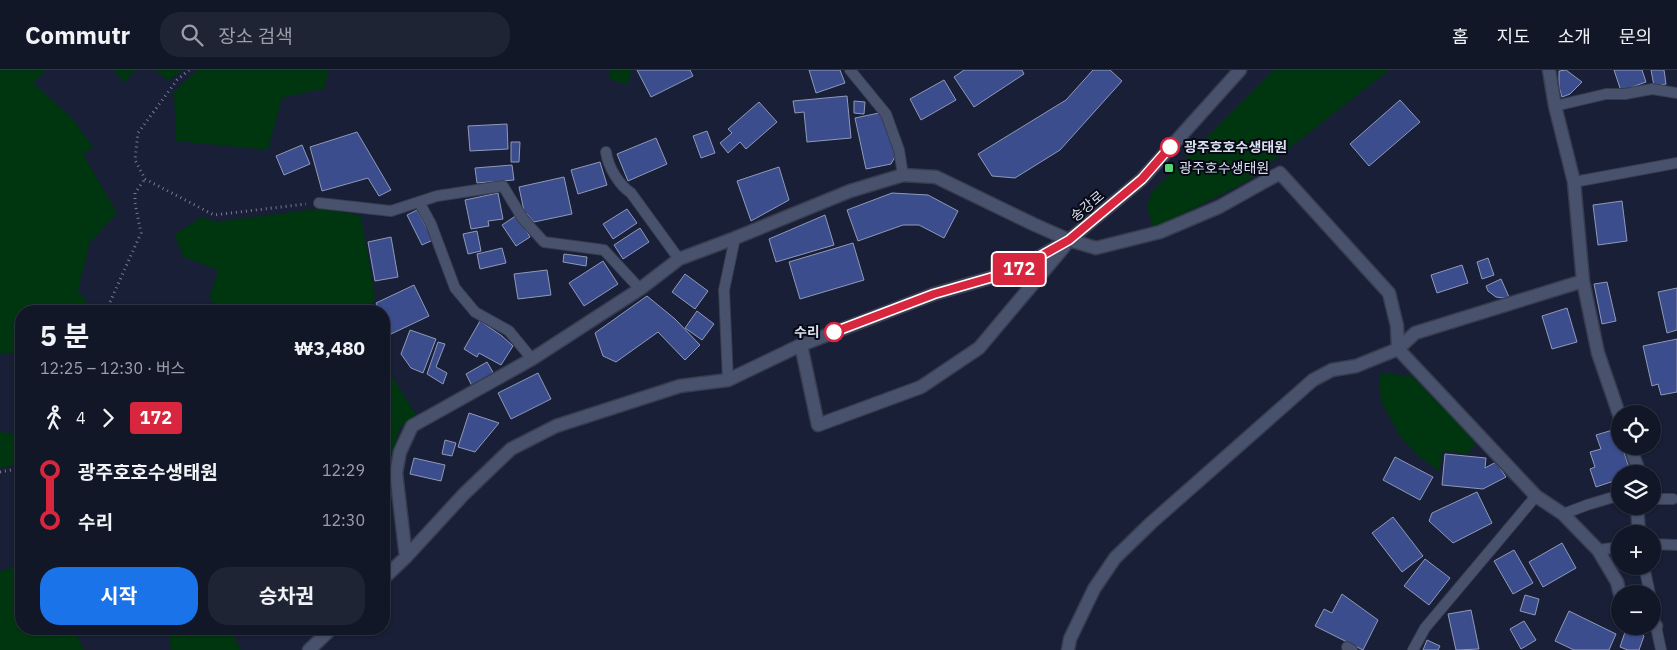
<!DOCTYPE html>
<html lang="ko">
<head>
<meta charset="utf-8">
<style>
  :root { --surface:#121728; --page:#1f2434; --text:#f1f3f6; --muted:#9c9fa8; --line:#313645; --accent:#1a73e8 }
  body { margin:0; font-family:"IBM Plex Sans","Noto Sans KR",sans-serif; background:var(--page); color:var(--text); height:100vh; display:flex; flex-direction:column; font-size:19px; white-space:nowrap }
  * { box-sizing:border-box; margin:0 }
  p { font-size:16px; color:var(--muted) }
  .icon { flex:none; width:28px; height:28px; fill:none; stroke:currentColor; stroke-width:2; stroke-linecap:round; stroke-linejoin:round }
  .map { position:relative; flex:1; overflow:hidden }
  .details { position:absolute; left:15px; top:235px; width:375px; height:330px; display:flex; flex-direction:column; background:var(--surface); border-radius:20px; box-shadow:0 1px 4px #0004,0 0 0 1px var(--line) }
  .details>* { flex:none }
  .badge { padding:0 10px; border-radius:4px; font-size:18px; line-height:32px }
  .tools { position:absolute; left:1611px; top:335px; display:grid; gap:10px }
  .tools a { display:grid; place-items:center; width:50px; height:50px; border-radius:50%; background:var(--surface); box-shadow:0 1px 4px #0004,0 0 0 1px var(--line); font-size:25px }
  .map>.badge { position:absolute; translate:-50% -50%; box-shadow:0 0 0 2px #fff }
  .legs { display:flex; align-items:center; gap:8px; height:55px; padding:0 25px; font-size:16px }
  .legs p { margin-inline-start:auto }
  .head { display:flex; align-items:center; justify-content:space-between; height:85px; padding:0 25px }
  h1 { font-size:28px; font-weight:700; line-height:38px }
  .button { display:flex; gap:10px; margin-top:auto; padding:10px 25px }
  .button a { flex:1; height:58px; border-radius:20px; background:var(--accent); color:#fff; font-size:20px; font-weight:700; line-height:58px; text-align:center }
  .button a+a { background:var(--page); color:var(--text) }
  ul { padding:0 25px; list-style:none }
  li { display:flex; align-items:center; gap:18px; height:50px; font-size:19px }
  li i { display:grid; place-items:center; width:8px; height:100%; margin:0 6px; background:currentColor }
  li i::after { content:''; width:12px; height:12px; margin:-6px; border:4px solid; border-radius:50%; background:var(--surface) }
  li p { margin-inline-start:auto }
  li:first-child i { background:linear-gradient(#0000 50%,currentColor 0) }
  li:last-child i { background:linear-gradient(currentColor 50%,#0000 0) }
  header { display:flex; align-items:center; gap:30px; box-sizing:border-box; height:70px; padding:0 25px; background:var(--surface); border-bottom:1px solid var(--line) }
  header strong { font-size:24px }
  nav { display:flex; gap:28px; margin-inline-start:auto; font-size:18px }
  .search { width:350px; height:45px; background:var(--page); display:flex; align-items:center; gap:12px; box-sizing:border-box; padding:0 18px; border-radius:20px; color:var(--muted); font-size:19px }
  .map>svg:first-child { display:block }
</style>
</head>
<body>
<header>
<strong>Commutr</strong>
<div class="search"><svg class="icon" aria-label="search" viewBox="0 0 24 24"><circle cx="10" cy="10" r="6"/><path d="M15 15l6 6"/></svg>장소 검색</div>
<nav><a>홈</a><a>지도</a><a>소개</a><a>문의</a></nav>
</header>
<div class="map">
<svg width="1677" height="580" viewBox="0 0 1677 580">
  <rect width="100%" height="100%" fill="#181f36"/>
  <path fill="#00360f" d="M0,0H46L33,13L71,47L93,77L83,84L117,143L90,172L78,220L93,241H21V284L0,283Z
    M114,0H136L124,13Z
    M155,0H182L169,11Z
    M198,0H328L325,18L282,28L268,80L176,71L174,21Z
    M609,0H632L627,15L610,9Z
    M1274,0H1389L1246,112L1153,159L1147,136L1152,122Z
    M324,138L361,146L375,225L371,241H227V239L209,230L218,200L184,187L174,165L202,147L215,152Z
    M384,294L416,345L399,358L392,390L389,456L384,459Z
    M1379,303L1412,306L1476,372L1468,384L1443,381L1439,401L1415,383L1400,366L1381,331Z
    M21,358V392L16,395L0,398V362L17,364Z
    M21,494V559H74L84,580H0V502Z
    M168,559H230L241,580H171Z"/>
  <path fill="#3c4d8d" stroke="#8f99b8" d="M637,0H690L693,6L651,27Z
    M809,0H840L845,13L816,23Z
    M964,0H1022L1024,4L974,37L954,7Z
    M1093,0H1110L1122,11L1060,80L1015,108L992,106L978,84L1066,30Z
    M1566,0L1582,12L1570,24L1562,27L1559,17V1Z
    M1614,0H1642L1646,12L1621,21Z
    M1651,0H1664L1666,14L1654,16Z
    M944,10L956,30L921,50L910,29Z
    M847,26L851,68L807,72L804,42L795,43L793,31Z
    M1400,30L1420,52L1369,96L1350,74Z
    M854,31L865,32L864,44L854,43Z
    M759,32L777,52L746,79L740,72L728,83L720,73L732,63L728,59Z
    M879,43L884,49L896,85L891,94L866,99L855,48Z
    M507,54L508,79L470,81L468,56Z
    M707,61L715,83L701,88L693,66Z
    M357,62L391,120L379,126L368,108L322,121L310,77Z
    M656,68L667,94L628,111L617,84Z
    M511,72H520L519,92H511Z
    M302,75L310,94L284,105L276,86Z
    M600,92L607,115L578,124L571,100Z
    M512,95L514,110L477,113L475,98Z
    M779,97L789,130L751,151L737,111Z
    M564,107L572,144L534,152L524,141L519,117Z
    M498,123L503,149L488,151L489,156L471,159L465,130Z
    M892,123L928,125L958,141L944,168L919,155H903L858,171L847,140Z
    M1622,131L1627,171L1598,175L1593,135Z
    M627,139L637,153L613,169L603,154Z
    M417,140L433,170L422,175L407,145Z
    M517,145L530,167L516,176L502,155Z
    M825,145L834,175L776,192L769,169Z
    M640,158L649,172L623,189L614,175Z
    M477,161L481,181L468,184L463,164Z
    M391,167L398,207L375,211L368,172Z
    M853,173L864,210L800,229L789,192Z
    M502,178L506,193L480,199L477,184Z
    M564,184L587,187L586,196L563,192Z
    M1488,188L1494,205L1482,209L1477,192Z
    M603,191L618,214L584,236L569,213Z
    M1462,195L1468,213L1437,223L1431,205Z
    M547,200L551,225L518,229L514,204Z
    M685,204L708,221L695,239L672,222Z
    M1501,209L1509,227L1503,228L1496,227L1488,221L1486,216Z
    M1607,212L1616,251L1602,254L1594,214Z
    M414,215L429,246L391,264L384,250V241H380L376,233Z
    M1677,218V260L1667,263L1658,222Z
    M647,226L675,249L700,275L685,290L658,262L616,292L603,286L595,263Z
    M1567,238L1577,272L1552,279L1542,246Z
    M697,241L714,254L702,270L685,258Z
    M480,251L502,266L513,276L501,295L479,283L477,287L464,279Z
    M410,260L436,269L423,303L411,298L401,284Z
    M1677,269V322L1661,325L1658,314L1652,316L1643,276Z
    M438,272L445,274L436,297L447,303L443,314L427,304Z
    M487,292L494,304L472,316L466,304Z
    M538,303L551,329L511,349L498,323Z
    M469,343L499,353L475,382L458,377Z
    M1616,359L1620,370V376H1622L1631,404H1620V409L1596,417L1590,399L1595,397L1590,382L1601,379L1596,365Z
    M445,370L456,373L452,386L442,384Z
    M1445,384L1486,388L1485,398L1496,392L1506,407L1483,419L1442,415Z
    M1395,387L1433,407L1420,430L1383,410Z
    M414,388L445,395L441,411L410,404Z
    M1477,422L1492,453L1453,473L1429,451L1432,443Z
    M1393,447L1423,486L1402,502L1372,463Z
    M1562,473L1576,498L1543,517L1529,492Z
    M1514,480L1533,513L1513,524L1494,491Z
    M1425,489L1450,508L1429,535L1404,516Z
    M1342,524L1378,550L1363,580L1315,556L1324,539L1332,543Z
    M1525,525L1539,529L1535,545L1520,541Z
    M1471,540L1479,579L1456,580L1448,544Z
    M1569,541L1616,564L1609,580H1574L1555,571Z
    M1524,551L1536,570L1521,579L1510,559Z
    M1627,556H1633L1644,566L1639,580H1628L1620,577Z
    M1427,570L1440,576L1438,580H1423Z"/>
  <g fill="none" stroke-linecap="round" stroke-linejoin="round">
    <defs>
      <path id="lane" d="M850,0L886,44L899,80L903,105
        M1555,36L1606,24H1625L1652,19L1677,23
        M606,82C608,97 619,115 631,123L679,189
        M1574,112L1677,93
        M419,132L431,154L455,218L475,242L509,261L532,289
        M319,133L391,141L437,126L503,116L523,149L544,172L604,180L640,219
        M728,310L724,220L735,168
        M1652,429H1673
        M1563,444L1587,435L1620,425
        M1652,474L1677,475
        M1598,480L1620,477
        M1644,496L1650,524
        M1652,538L1661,580
        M1347,577L1352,580
        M1413,580L1425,558L1536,426"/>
      <path id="street" d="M1549,0L1555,36L1574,112L1583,211L1598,283L1620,347
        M801,275L818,355L921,317L979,278L1064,177
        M1630,376L1637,396V404
        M1637,436L1639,464
        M406,487L396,403L400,382L412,356L532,289L640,219L679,189L735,168L850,121L903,105L936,107L1033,154L1069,170L1096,178L1160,162L1219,137L1280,103L1389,223L1397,256L1398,279L1536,426L1563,444L1598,480L1617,512L1620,524
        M384,508L406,487L464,424L511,379L556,356L680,316L728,310L801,275L934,224L1014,201L1069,170
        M1652,554L1656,556
        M309,580L331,559
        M1068,580L1070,569L1094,519L1115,488L1151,453L1313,310L1332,300L1356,296L1398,279L1415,263L1583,211"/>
      <path id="secondary" d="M1069,170L1142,109L1240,0"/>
    </defs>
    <use href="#lane" stroke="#373c4f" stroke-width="12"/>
    <use href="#street" stroke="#373c4f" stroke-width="15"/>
    <use href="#secondary" stroke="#373c4f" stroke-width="15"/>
    <path stroke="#767c90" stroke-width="3" stroke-dasharray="1 4" stroke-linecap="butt" d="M189,0L177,10L138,63L135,90L145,109L214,145L306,134
      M106,241L141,163L135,133V123L145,109
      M0,402L17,399L21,397"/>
    <use href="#lane" stroke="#49526d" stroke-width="10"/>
    <use href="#street" stroke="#49526d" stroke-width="12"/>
    <use href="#secondary" stroke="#49526d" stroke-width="12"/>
  </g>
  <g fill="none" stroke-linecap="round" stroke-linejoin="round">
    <defs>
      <path id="line-1" d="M834,262L934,224L1014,201L1069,170L1142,109L1170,77"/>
    </defs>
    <use href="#line-1" stroke="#fff" stroke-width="11"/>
    <use href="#line-1" stroke="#d7263d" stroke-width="8"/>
  </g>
  <g fill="#fff" stroke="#d7263d" stroke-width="2.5">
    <circle cx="1170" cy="77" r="9"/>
    <circle cx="834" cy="262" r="9"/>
  </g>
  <rect fill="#56d671" stroke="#070914" stroke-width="2" x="1164" y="93" width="10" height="10" rx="2.5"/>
  <g text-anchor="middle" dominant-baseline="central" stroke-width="4" stroke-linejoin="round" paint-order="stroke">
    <g font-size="14" font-weight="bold" fill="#d9dfef" stroke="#070914" text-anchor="start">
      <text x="1184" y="77">광주호호수생태원</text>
      <text x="820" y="262" text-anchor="end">수리</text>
    </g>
    <g font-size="14" fill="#d9dfef" stroke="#070914" text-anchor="start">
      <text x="1179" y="98">광주호수생태원</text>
    </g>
    <g font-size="14" fill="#d9dfef" stroke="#070914">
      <text transform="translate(1087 136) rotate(-40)">송강로</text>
    </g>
  </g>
</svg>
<div class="tools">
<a><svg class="icon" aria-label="locate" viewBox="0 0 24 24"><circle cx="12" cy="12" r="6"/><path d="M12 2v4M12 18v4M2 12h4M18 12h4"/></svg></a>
<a><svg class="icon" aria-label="layers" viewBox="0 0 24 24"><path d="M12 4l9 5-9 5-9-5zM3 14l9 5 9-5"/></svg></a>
<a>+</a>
<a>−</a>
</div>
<b class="badge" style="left:1019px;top:199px;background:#d7263d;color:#fff">172</b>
<section class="details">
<div class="head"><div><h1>5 분</h1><p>12:25 – 12:30 · 버스</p></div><b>₩3,480</b></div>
<div class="legs"><svg class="icon" aria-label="walk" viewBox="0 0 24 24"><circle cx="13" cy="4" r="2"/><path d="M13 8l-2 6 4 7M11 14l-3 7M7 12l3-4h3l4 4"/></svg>4<svg class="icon" aria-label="forward" viewBox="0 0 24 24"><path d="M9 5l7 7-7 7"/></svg><b class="badge" style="background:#d7263d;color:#fff">172</b></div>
<ul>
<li><i style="color:#d7263d"></i><b>광주호호수생태원</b><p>12:29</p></li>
<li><i style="color:#d7263d"></i><b>수리</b><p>12:30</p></li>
</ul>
<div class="button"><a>시작</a><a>승차권</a></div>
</section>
</div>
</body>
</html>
